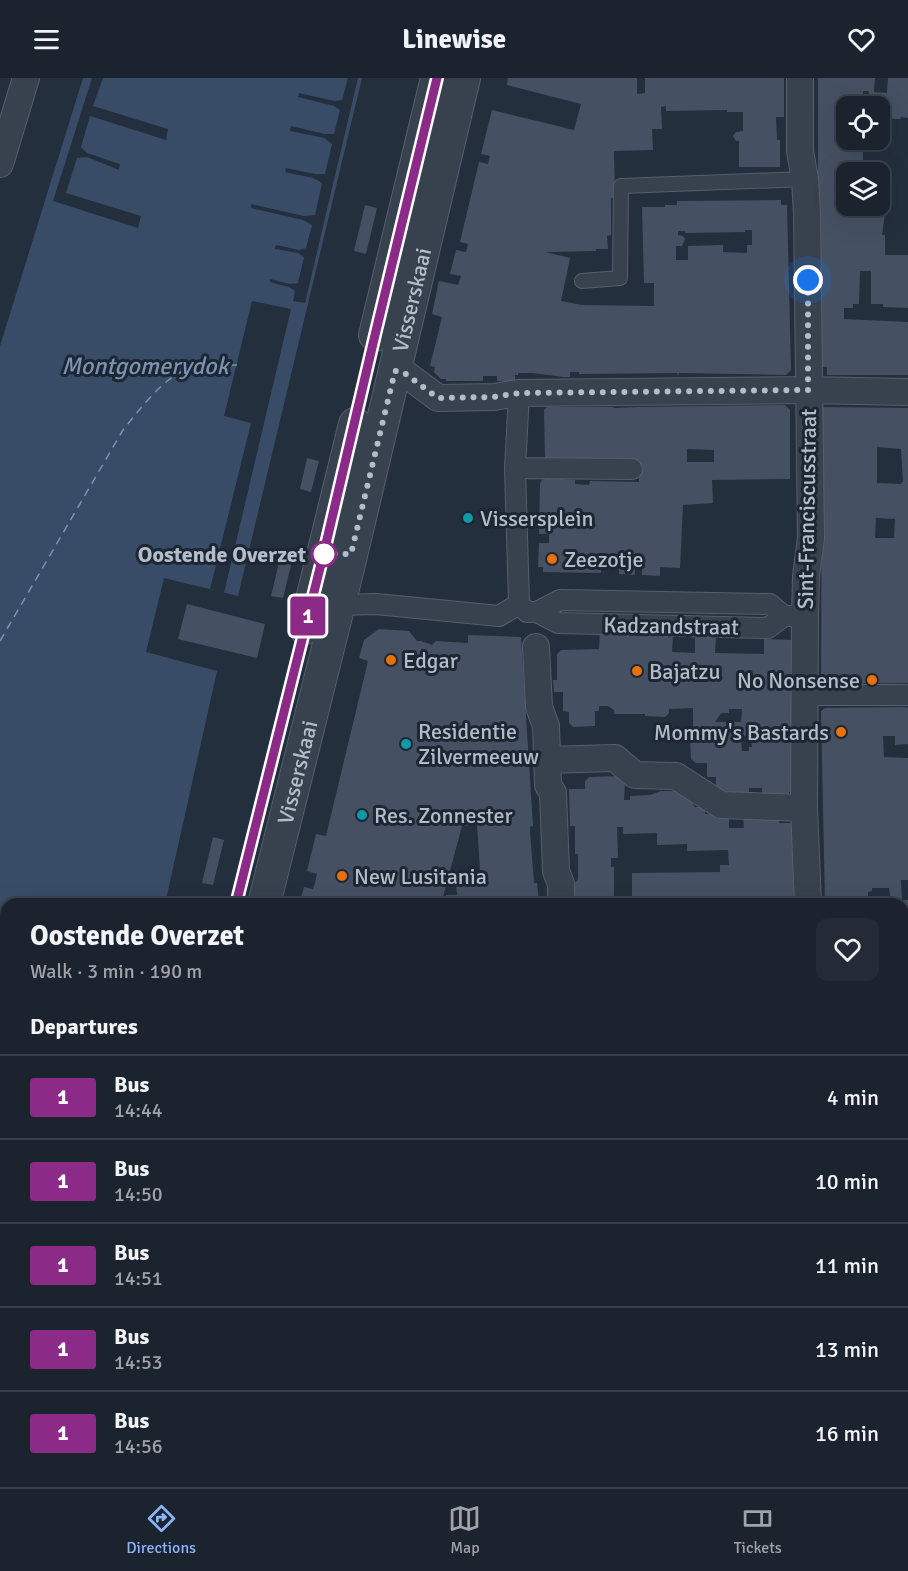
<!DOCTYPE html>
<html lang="en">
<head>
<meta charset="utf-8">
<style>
  :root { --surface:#1b232e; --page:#242b36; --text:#f1f3f6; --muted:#a0a4aa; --line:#39404a; --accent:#8ab4f8 }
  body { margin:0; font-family:Signika,sans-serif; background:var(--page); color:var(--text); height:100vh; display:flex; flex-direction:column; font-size:22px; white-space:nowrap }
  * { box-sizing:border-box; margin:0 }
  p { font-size:20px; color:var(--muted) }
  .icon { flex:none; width:33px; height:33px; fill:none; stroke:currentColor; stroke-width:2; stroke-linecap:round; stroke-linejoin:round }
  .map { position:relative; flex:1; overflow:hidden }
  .details { position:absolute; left:0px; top:820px; width:909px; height:590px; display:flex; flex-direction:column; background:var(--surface); border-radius:18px 18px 0 0; box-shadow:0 6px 24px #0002,0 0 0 2px var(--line) }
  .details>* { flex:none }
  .badge { padding:0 12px; border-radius:4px; font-size:21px; line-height:39px }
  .fabs { position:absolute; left:836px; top:18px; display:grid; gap:12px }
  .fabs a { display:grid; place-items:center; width:54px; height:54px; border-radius:12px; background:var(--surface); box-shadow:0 6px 24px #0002,0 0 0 2px var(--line); font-size:30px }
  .you { position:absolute; width:30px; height:30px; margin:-15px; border:4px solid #fff; border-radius:50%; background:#1a73e8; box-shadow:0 0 0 9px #1a73e833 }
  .map>.badge { position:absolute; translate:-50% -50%; box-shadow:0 0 0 3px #fff }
  h2 { padding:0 30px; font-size:22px; line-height:54px }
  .round { display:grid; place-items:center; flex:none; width:63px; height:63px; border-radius:12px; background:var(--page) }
  .overview { display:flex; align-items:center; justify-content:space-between; height:102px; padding:0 30px }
  h1 { font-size:28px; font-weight:800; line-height:45px }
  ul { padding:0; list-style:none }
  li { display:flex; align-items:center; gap:18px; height:84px; padding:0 30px; border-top:2px solid var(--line) }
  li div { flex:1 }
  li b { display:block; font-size:22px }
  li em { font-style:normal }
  li .badge { min-width:66px; font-weight:700; text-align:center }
  header { display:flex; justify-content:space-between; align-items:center; height:78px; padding:0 30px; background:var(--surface); font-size:27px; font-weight:800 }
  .dock { display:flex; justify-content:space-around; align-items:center; height:84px; border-top:2px solid var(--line); background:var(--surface); font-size:16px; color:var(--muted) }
  .dock a { display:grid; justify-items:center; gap:3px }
  .dock .selected { color:var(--accent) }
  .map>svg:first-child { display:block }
</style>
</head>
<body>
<header><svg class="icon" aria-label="menu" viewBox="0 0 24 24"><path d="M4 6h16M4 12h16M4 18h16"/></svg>Linewise<svg class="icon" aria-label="heart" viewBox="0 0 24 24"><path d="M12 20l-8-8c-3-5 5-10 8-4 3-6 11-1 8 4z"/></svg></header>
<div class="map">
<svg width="908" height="1409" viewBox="0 0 908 1409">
  <rect width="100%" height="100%" fill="#242f3e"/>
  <path fill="#394c67" d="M83,0H362L238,518L164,500L146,574L217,593L165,826H6V891L0,914V268Z
    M0,915L6,916V1265L0,1264Z"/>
  <path fill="#242f3e" d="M92,0H103L93,28L168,51L166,62L90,38L81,69L87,75L120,86L119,92L87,79L77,80L66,115L141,138L138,150L53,123Z
    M348,0H358L305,225L293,223L295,213L289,209L270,204V201L290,206L298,205L304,179L298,175L275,171L276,167L299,172L306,170L312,147L303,142L251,130V126L304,138L315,137L322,105L313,100L285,94L286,90L315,96H325L332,66L324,60L290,53L291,48L325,56H334L340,32L334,28L298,19L299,15L335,23L342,22Z
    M252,223L291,231L224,515L210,511L251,345L224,338Z"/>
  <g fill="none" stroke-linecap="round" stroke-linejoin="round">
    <path stroke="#7c92b1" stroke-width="1.5" stroke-dasharray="8 6" stroke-linecap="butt" d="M0,563L123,352C141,330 165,296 194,289C208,286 223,287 237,287"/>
  </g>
  <path fill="#455162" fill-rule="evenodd" d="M508,0H637V16L645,15V0H784V39H776L777,62H780V89H739V63H736L733,58L736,54L743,53V34H727V32L666,33V28L661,29L662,51H652L653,72L614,73L615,120H611V157L607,158L608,171H596V173L545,174L570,180L561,223L582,227L654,228V205H644L642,129H665V127H677V123L781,122V127H787L791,292L786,297L683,295H679L678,298L677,295L579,296V294H570V299H563L533,295H518V297H515V304L497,303V298H483V303H446V301H441L434,294L435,289L430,288L442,239L432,236L439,203L458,207L461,198L450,196L456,172L466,174L468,166L460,164L479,84L488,86L490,78L481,76L492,32L574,52L581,26L507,7ZM745,152H752V167H747V175L723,174V167L688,168V182H676V168H682L685,161L683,158L678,157V153H685V155L745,154Z
    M818,0H875L874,14L887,15L888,0H908V40L901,39L900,41L879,40V28H868L869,13H863V28H846V62H863V94H846V128H863V135H885L882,157H885V177H908V230L883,229V226H871V193H860L859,226H853V230H844V241L908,244V297H827V289H820L818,193Z
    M365,127L377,130L366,176L354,173Z
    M785,327L790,332V401L712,402L713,425L683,427L680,490L660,489V498L642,497V487H640V490L635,489V497L619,496V486L601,485V495L543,494V489H538L539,465H549V456H539L540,406L542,402L549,400L575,402V406L589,407L590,403L639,404V382L592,384L545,381L544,332L548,328L554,329H613L614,330L637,329ZM687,371L714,372V384H687Z
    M822,329L908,330V605L825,606L821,603ZM877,369L901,371L903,403L901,406L877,405ZM876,440L895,441L894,460H875Z
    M307,380L319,383L311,414L300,411Z
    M282,472L294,475L283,520L271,518Z
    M187,526L265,546L257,580L178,561Z
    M379,551L409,553L417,563H421L432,567L436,563L468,565V557L521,559L533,748L530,749V754L534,805H537L539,826H447L446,817H457L456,806H481L477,747L462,748L441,826H309L300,824L304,809L313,811L315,805L317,796L307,793L316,756L326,758L368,583L359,580L364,562Z
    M600,552L673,556L672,574L695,575V557L716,558L715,575L764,576V561L792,562L794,714H789V717L762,718V710H749V714L720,715L716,711V699H707V685H696L691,681L690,659H693V630L669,631V635L665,639L645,638V636H614V632L608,628H599V633H595V648L573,649L569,645V634L563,633V614H554L553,602H557V576L561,572L599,571ZM729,631H742L741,644H715L721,635H729ZM741,658H751L752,669H749V673H742Z
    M906,629L908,630V666L895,667V658H883L884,679L908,680V802H901L902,822H890V826H825L821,633L825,630ZM872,810H889L890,818L868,819V814L872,813Z
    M621,698L625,702L624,722H630V718L650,717L661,713H684L695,729H705V736H729V750H744L743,736L779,739V745H791L795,749L796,826H632V795L720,794V787H729L728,772L687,773V766L657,767V755L623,756V749H617L618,780H611V789H614V821H619V826H575L574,806L578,801V776H575V748H570L569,711H585V703L589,699Z
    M213,759L224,762L213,807L202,805Z
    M902,822H908V894H903Z
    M908,1238V1310H903V1239Z
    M903,1388H908V1405H905V1409H606V1404H903Z
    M160,1404H506V1405L516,1406V1404H577L578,1409H159Z"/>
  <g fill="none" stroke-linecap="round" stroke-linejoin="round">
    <defs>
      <path id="service" d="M582,203L620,200L621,108L805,101
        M903,1177L908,1176
        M903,1192L908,1191
        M0,1281L6,1282"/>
      <path id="pedestrian" d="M519,315L515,390L519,526L527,534H537L560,522L770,526L784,538
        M515,390L632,391
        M339,527L376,526L499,538L519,526
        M537,534L558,545L768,550L784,538H796
        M805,617H908
        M0,1379L6,1384"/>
      <path id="minor" d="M800,0V73L805,101L807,136L811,460L806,498L805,538L804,730L808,826
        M0,86L26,0
        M395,293L403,294L438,320L494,319L519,315L808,312L908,314
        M536,569L539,629L546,648L548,707L553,715L556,793L561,806V826
        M546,682L615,680L635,697L676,698L721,727L804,730
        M903,916L908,915
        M903,1226H908
        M591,1404V1409"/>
      <g id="tertiary">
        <path d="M375,257L437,0"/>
        <path d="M305,550L355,346"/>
        <path id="s1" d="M264,826L348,490L464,0"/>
        <path d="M121,1404L125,1409"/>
        <path d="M48,1409L51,1404"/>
      </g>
    </defs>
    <use href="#service" stroke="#565f6c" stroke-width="16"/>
    <use href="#pedestrian" stroke="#565f6c" stroke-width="22"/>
    <use href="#minor" stroke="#565f6c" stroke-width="28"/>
    <use href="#tertiary" stroke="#565f6c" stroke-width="34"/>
    <use href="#service" stroke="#38414e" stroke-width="14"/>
    <use href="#pedestrian" stroke="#38414e" stroke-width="20"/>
    <use href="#minor" stroke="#38414e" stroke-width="26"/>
    <use href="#tertiary" stroke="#38414e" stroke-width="32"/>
  </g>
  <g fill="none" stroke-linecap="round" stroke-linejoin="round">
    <defs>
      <path id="line" d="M236,826L325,470L375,257L437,0"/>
    </defs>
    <use href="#line" stroke="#fff" stroke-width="14"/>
    <use href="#line" stroke="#8c2b87" stroke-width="9"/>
    <path stroke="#b4bcc9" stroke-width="6" stroke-dasharray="0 10.8" d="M324,476H351L395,293L403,294L438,320L494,319L519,315L808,312V202"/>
  </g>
  <g fill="#0f9aa8" stroke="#1d2633" stroke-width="2">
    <circle cx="468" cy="440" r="6"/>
    <circle cx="406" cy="666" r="6"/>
    <circle cx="362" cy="737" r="6"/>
  </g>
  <circle fill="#fff" stroke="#8c2b87" stroke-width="3" cx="324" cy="476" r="12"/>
  <g fill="#e8710a" stroke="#1d2633" stroke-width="2">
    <circle cx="552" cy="481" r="6"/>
    <circle cx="391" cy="582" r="6"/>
    <circle cx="637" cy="593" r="6"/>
    <circle cx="872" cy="602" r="6"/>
    <circle cx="841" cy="654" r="6"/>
    <circle cx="342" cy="798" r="6"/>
  </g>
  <g text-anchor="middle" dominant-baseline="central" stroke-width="6" stroke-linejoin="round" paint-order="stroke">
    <g font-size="22" fill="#b4bcc9" stroke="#1d2633">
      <text stroke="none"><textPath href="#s1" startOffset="622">Visserskaai</textPath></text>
      <text transform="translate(807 431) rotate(-89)">Sint-Franciscusstraat</text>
      <text transform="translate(671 548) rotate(1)">Kadzandstraat</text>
      <text stroke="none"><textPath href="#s1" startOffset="136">Visserskaai</textPath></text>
    </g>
    <g font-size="22" fill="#b4bcc9" stroke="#1d2633" text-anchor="start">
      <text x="480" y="440">Vissersplein</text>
      <text x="564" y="481">Zeezotje</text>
      <text x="403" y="582">Edgar</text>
      <text x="649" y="593">Bajatzu</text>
      <text x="860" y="602" text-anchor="end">No Nonsense</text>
      <text x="418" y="653">Residentie<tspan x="418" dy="25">Zilvermeeuw</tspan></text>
      <text x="829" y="654" text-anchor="end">Mommy's Bastards</text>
      <text x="374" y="737">Res. Zonnester</text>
      <text x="354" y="798">New Lusitania</text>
    </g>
    <g font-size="22" font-weight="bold" fill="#b4bcc9" stroke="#1d2633" text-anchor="end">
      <text x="306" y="476">Oostende Overzet</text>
    </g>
    <g font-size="24" font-style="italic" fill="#7c92b1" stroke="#1d2633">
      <text x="145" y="288">Montgomerydok</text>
    </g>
  </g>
</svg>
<div class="fabs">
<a><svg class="icon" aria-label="locate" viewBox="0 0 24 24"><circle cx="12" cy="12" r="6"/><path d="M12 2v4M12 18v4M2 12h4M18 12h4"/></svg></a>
<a><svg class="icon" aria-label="layers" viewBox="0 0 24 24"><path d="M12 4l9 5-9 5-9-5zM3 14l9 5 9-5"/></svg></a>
</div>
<div class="you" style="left:808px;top:202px"></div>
<b class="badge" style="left:308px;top:538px;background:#8c2b87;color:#fff">1</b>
<section class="details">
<div class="overview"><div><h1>Oostende Overzet</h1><p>Walk · 3 min · 190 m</p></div><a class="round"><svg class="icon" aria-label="heart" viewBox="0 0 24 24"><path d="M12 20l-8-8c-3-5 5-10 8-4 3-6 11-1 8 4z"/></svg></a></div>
<h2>Departures</h2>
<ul>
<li><span class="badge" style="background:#8c2b87;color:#fff">1</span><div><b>Bus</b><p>14:44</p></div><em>4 min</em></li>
<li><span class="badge" style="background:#8c2b87;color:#fff">1</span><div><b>Bus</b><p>14:50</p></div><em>10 min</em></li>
<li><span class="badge" style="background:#8c2b87;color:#fff">1</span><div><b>Bus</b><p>14:51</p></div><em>11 min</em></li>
<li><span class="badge" style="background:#8c2b87;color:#fff">1</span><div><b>Bus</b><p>14:53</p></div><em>13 min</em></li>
<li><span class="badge" style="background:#8c2b87;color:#fff">1</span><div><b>Bus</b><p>14:56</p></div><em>16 min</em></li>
</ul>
</section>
</div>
<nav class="dock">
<a class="selected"><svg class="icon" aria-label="directions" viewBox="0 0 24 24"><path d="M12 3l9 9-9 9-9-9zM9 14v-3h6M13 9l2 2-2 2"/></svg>Directions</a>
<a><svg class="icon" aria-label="map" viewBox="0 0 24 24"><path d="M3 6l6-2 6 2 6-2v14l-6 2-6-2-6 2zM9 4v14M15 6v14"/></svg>Map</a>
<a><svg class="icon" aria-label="tickets" viewBox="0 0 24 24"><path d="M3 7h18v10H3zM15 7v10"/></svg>Tickets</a>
</nav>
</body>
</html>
